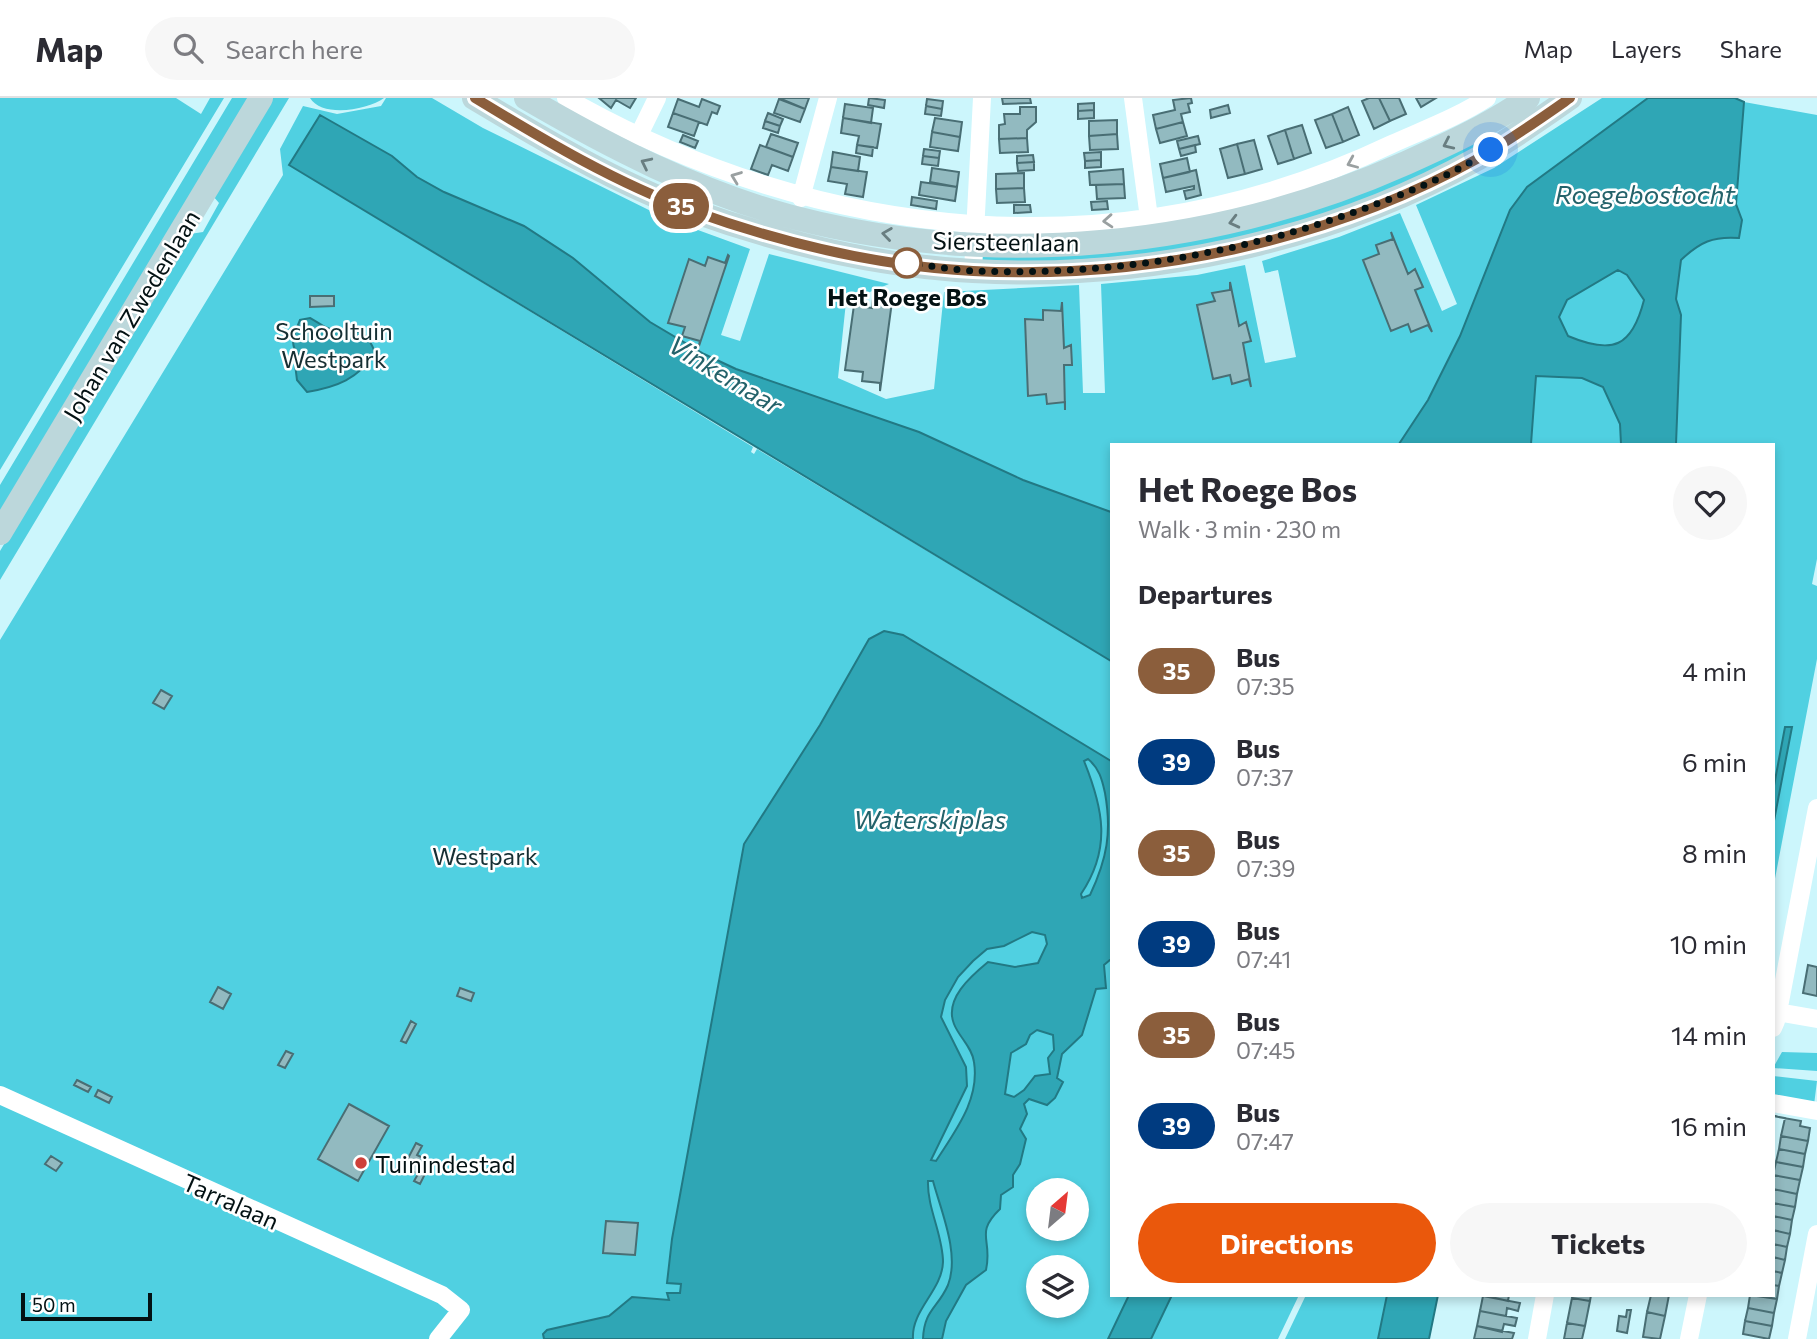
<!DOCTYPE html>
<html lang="en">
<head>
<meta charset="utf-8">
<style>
  :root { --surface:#fff; --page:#f7f7f7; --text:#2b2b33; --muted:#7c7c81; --line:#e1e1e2; --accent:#ea580c }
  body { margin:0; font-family:Commissioner,sans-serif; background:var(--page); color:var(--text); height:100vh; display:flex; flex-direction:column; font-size:26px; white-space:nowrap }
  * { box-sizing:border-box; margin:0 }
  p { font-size:23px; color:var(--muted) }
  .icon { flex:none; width:38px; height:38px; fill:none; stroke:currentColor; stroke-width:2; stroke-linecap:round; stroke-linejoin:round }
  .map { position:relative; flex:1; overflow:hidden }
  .sheet { position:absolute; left:1110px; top:345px; width:665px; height:854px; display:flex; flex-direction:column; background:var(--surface); border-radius:0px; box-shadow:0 4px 10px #0003 }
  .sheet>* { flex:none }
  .badge { padding:0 14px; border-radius:23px; font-size:24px; line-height:46px }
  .needle { width:46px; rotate:28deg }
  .buttons { position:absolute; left:1026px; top:1080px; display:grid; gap:14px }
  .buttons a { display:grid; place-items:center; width:63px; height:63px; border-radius:50%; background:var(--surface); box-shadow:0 4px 10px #0003; font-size:35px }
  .scale { position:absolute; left:21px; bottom:18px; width:131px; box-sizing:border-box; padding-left:7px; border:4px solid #031113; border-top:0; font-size:19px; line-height:24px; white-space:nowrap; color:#031113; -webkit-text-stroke:5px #fff; paint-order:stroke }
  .you { position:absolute; width:35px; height:35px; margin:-18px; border:5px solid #fff; border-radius:50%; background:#1a73e8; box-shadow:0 0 0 10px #1a73e833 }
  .map>.badge { position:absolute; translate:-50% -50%; box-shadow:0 0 0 4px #fff }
  h2 { padding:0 28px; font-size:26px; line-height:63px }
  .round { display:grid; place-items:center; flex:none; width:74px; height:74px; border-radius:37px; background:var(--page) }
  .overview { display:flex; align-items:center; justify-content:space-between; height:119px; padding:0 28px }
  h1 { font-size:33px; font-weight:700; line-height:52px }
  .cta { display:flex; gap:14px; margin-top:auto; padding:14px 28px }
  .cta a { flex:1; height:80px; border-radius:42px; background:var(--accent); color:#fff; font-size:28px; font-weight:700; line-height:80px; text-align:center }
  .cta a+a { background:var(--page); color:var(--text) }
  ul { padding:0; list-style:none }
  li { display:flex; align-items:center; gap:21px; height:91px; padding:0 28px }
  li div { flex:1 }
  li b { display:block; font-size:26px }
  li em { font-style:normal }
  li .badge { min-width:77px; font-weight:700; text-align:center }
  header { display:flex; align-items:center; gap:42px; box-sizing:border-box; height:98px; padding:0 35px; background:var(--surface); border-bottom:2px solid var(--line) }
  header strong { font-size:33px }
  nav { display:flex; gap:38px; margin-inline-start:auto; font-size:24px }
  .search { width:490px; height:63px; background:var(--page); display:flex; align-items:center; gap:18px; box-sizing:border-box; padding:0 24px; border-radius:38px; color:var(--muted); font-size:26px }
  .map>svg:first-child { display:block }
</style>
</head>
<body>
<header>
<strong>Map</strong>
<div class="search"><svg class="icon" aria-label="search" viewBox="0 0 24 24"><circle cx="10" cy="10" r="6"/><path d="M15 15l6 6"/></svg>Search here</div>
<nav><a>Map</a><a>Layers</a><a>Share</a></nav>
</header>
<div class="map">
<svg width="1817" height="1241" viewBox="0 0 1817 1241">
  <rect width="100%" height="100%" fill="#ccf6fc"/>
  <path fill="#50d0e1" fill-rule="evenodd" d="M0,0H176L201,16L210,0H224L0,372Z
    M232,0H248L0,416V387Z
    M273,0H289L0,482V453L190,136L203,134L219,105L213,98Z
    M310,0H384C368,12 322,20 310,0Z
    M386,0H432L483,30L665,120L750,151L721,237L740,243L769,156L889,186L846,204L838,280L886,301L934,291L944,194L1079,187L1083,295H1105L1101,186L1197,177L1245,167L1265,265L1296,259L1278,172L1265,175L1262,163L1339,139L1400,115L1442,213L1457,206L1416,107L1494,70L1602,0H1648L1527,89L1510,112L1460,238L1428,302L1399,346H1111V414L1023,382L919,334L736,271L704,256L650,224L573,160L524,128L444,94L417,79L392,58L320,18L289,67L753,349L751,354L754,356L757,351L1111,563V1197H1129L1108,1241H0V542L283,77L280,51L303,8L337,16L381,8ZM1038,1092H1076V1130H1038ZM1038,1169H1076V1208H1038Z
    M1744,4L1817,17V461L1812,486L1817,488V561L1773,791V728L1792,630L1785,629L1773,693V346H1676L1681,217L1676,201L1681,162C1703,142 1711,139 1739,140L1742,122L1736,106Z
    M1489,37V45L1378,100L1193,154L983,168L981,157L1110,149Z
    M1618,172L1627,177L1644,202C1631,249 1613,257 1568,238L1559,219L1566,202Z
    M1535,278L1582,280L1603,289L1620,326L1621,346H1531Z
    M1782,954L1817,955V973L1773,970Z
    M1773,978L1817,983L1814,1007L1773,1000Z
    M1172,1197H1299L1278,1241H1151Z
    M1306,1197H1387L1378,1241H1285Z"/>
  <path fill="#2fa6b5" stroke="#227984" stroke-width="2" fill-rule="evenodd" d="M1648,0H1735L1744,4L1736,106L1742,122L1739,140C1713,138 1700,144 1681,162L1676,201L1681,217L1676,346H1621L1620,326L1603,289L1582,280L1536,278L1531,346H1399L1428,302L1460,238L1510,112L1527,89ZM1618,172L1627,177L1644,202C1632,249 1613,257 1568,238L1559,219L1567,202Z
    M320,17L392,58L417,79L444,94L524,128L573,160L650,224L704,256L736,271L919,334L1023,382L1111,414V563L289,67Z
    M310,220C316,223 323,229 330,231C354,235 365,226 375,255C358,281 337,289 307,294L297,282L295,266L300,258C288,247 294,236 300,222Z
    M884,533L903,537L1111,663V861L1104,867L1106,890L1096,891L1082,937L1062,956L1057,980L1063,984L1055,1000L1047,1007L1029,1001L1024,1006L1027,1016L1020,1031L1026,1041L1020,1066L1013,1077V1089L1001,1097L1000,1111C974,1136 993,1141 986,1172L966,1187L946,1223L942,1241H923C924,1212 938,1210 948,1187C960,1156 941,1113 933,1083H928C927,1110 943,1137 943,1164C942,1193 911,1212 913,1241H544L543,1236L547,1232L609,1218L632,1199L669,1202L667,1195H680L681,1186L667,1185L672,1141L744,746L820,627L869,541ZM1088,661C1099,670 1102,681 1105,695C1112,734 1107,761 1090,797L1082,800L1081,796C1112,750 1103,710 1084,663ZM1032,834L1045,837L1047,846L1038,865L1015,869L988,864C971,878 944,901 954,926C959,939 972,949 974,964C980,1002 955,1033 936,1063L931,1062L967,988L966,969L941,919L945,902L958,879L973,863L987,851L1004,848ZM1037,932L1053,937L1054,952L1048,960L1050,976L1035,978L1024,992L1014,999L1005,996L1011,955L1026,946L1030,937Z
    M1785,629H1792L1773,728V693Z
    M1129,1197H1172L1151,1241H1108Z
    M1387,1197H1438L1429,1241H1378Z"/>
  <path fill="#92bac0" stroke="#496e74" stroke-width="2" d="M599,0H636L630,10L616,2L611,10Z
    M779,0H809L805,11Z
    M869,0L885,2L884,10L868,7Z
    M1002,0H1030L1031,5L1003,6Z
    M1191,0L1192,5L1188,6L1190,14L1181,16L1183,24L1156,31L1153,17L1175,12L1173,2Z
    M1369,0H1379L1390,23L1374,31L1362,3Z
    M1379,0H1399L1406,16L1390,23Z
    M1416,0H1436L1421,9Z
    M678,1L699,9L702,1L720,8L717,16L712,14L707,27L673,15Z
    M779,1L805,11L800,24L774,15Z
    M927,1L943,3L942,11L926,8Z
    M1094,5V12L1078,13V6Z
    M845,6L873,10L871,25L843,20Z
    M1228,7L1230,15L1211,20L1210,12Z
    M926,8L942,11L941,18L925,16Z
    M1020,9H1036V24L1027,32V40L999,41V27L1005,26L1004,16H1020Z
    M1348,9L1359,37L1343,44L1332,16Z
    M1094,12V20L1078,21V13Z
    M673,15L699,24L694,38L668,29Z
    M768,15L783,21L780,28L765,23Z
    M1332,16L1343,44L1326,50L1315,22Z
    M843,20L881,26L877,50L857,47L859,38L841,35Z
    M935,20L962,24L960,39L932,34Z
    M1117,22V36L1089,38V23Z
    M765,23L780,28L778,35L763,30Z
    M1183,24L1187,38L1160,45L1156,31Z
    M1302,27L1311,55L1294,61L1285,32Z
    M1285,32L1294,61L1278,66L1268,38Z
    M932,34L960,39L958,53L930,49Z
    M771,36L798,45L793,59L766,49Z
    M1117,36L1118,51L1090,52L1089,38Z
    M683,37L698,43L695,50L680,44Z
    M1198,38L1200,46L1179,51L1177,43Z
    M1027,40L1028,54L1000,55L999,41Z
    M1254,42L1262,71L1245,76L1237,46Z
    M1237,46L1245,76L1228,80L1220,51Z
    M760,47L793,59L788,73L772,67L768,77L751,71Z
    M857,47L873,49L872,58L856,55Z
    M1195,47L1196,54L1181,58L1179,51Z
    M924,51L940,53L939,60L923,58Z
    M833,54L860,59L858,73L831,69Z
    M1101,54V62L1085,63L1084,55Z
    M1033,57L1034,64L1017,65V58Z
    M923,58L939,60L938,68L922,66Z
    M1187,60L1190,74L1163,80L1160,66Z
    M1101,62V69L1085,70V63Z
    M1034,64V72L1018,73L1017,65Z
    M831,69L867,74L863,99L845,96L847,86L828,83Z
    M932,70L959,74L957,89L930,84Z
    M1123,71L1124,86L1090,87L1089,74Z
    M1196,72L1201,97L1186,101L1184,93L1194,91V88L1166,94L1163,80Z
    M1024,75V90L996,91V76Z
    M921,84L957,89L955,103L919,97Z
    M1124,86L1125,100L1097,101L1096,87Z
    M1024,90L1025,104L997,105L996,91Z
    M912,99L937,103L936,111L911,107Z
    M1107,103L1108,111L1092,112L1091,104Z
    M1014,107H1030L1031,114L1014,115Z
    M1391,134L1408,176L1415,171L1423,189L1415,192L1432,234L1428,227L1411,234L1408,226L1391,233L1363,162L1379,156L1376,147L1393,141Z
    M728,157L729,158L698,251L700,243L682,238L685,229L668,225L689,161L705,168L708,159L725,165Z
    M1230,184L1239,228L1246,224L1251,243L1243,245L1251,289L1249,281L1232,286L1230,277L1213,281L1197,207L1215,203L1212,195L1230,192Z
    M893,196L880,293V285L862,283L863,274L845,272L854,207L872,210L873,200L891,204Z
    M310,198H334V208L310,209Z
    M1062,204L1064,250L1071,247L1072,267H1064L1065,312V304L1047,306L1046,296L1028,298L1025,221L1043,222V212L1061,213Z
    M161,592L172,598L164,611L153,605Z
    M1808,867L1817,869V898L1803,895Z
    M218,889L231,896L223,911L210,904Z
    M460,890L474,895L471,903L457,898Z
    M411,923L416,926L406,945L401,943Z
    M286,953L293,956L285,970L278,967Z
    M77,982L91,989L88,994L74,987Z
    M98,992L112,999L109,1005L95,998Z
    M349,1006L389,1028L358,1083L318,1061Z
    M1773,1018L1801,1023L1800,1028L1810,1030L1808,1043L1781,1038L1785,1020Z
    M1781,1038L1808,1043L1805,1056L1779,1051Z
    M416,1045L422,1048L417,1057L431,1064L420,1086L414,1083L418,1076L404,1068Z
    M1779,1051L1805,1056L1803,1069L1776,1064Z
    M51,1058L62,1065L56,1073L45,1066Z
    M1776,1064L1803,1069L1800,1082L1773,1077Z
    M1773,1077L1800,1082L1797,1096L1773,1091Z
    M1773,1091L1797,1096L1795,1109L1773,1105Z
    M1773,1105L1795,1109L1792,1122L1773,1118Z
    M1773,1118L1792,1122L1790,1136L1773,1132Z
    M606,1123L638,1125L635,1157L603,1155Z
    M1773,1132L1790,1136L1787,1149L1773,1146Z
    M1773,1146L1787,1149L1785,1162L1773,1159Z
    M1773,1159L1785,1162L1782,1175L1773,1173Z
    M1773,1173L1782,1175L1779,1188L1773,1187Z
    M1773,1187L1779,1188L1777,1201L1754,1197H1773Z
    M1483,1197H1509L1508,1203Z
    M1573,1197H1591L1590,1203L1572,1200Z
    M1651,1197H1669L1665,1218L1647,1214Z
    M1750,1197L1777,1201L1774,1215L1748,1210Z
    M1483,1198L1520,1205L1518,1213L1507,1210L1506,1218L1480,1213Z
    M1572,1200L1590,1203L1585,1228L1567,1225Z
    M1748,1210L1774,1215L1772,1228L1745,1223Z
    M1627,1212H1631L1627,1235L1617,1233L1619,1218L1626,1219Z
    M1480,1213L1517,1220L1515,1228L1504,1226L1502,1234L1477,1228Z
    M1647,1214L1665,1218L1660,1241L1643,1239Z
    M1745,1223L1772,1228L1769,1241L1743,1236Z
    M1567,1225L1585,1228L1582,1241H1564Z
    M1477,1228L1514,1235L1512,1241H1474Z"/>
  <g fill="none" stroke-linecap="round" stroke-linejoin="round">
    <path stroke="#fff" stroke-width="18" d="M566,0C823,146 1121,175 1392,46C1423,32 1458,19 1487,0
      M1133,0L1149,120
      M638,39L657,0
      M801,100L828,0
      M973,173L982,0
      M1817,710L1778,914L1817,921
      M1773,930L1776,923
      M0,997L442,1197L461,1212L438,1241
      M1773,1005L1817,1013
      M1537,1241L1545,1197
      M1689,1241L1698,1197
      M1797,1241L1817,1136"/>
    <path stroke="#bcd7db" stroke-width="24" d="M474,0C544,42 616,85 693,113C782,145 878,168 973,173C1144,183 1327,144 1477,61C1509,43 1540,21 1570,0
      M526,0C610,49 697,94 792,119C995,172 1215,150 1406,65C1448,46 1490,27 1528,0
      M0,435L261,0"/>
  </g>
  <defs><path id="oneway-chevron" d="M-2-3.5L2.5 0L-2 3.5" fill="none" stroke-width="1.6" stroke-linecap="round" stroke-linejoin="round" transform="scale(1.75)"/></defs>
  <g stroke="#697e81">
    <use href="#oneway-chevron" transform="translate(1448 46) rotate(155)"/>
    <use href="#oneway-chevron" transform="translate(646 65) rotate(-154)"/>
    <use href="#oneway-chevron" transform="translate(1234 124) rotate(166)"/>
    <use href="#oneway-chevron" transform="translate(887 136) rotate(-172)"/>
  </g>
  <g stroke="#9aa0a1">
    <use href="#oneway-chevron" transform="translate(1352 65) rotate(157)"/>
    <use href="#oneway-chevron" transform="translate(736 79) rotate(-159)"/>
    <use href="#oneway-chevron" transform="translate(1108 123) rotate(176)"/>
  </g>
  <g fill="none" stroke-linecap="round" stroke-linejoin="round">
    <defs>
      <path id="line" d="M475,0C544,42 616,85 693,113C782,145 878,168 973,173C1144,182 1327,144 1477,61C1509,43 1540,21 1570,0"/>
    </defs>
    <use href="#line" stroke="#fff" stroke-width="16"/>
    <use href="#line" stroke="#8b5e3c" stroke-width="10"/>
    <path stroke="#031113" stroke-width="7" stroke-dasharray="0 12.6" d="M907,165C927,167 952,172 974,173C1111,178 1243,156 1371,108C1412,93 1454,76 1491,52"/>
  </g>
  <circle fill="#fff" stroke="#8b5e3c" stroke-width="3.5" cx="907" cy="165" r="14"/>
  <circle fill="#ce4039" stroke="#fff" stroke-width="2.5" cx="361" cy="1065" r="7"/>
  <g text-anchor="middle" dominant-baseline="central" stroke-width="5" stroke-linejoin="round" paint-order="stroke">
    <g font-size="24" fill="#031113" stroke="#fff">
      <text transform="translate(1006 143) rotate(1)">Siersteenlaan</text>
      <text transform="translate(131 217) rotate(-59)">Johan van Zwedenlaan</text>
      <text transform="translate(231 1103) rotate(24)">Tarralaan</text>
    </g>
    <g font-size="24" font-weight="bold" fill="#031113" stroke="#fff">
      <text x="907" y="198">Het Roege Bos</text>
    </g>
    <g font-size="24" fill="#162f33" stroke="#fff">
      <text x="334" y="232">Schooltuin<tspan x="334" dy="28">Westpark</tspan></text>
      <text x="485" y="757">Westpark</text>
    </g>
    <g font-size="24" fill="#031113" stroke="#fff" text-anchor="start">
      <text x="375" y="1065">Tuinindestad</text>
    </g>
    <g font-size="26" font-style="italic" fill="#24626a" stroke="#fff">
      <text x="1645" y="95">Roegebostocht</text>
      <text transform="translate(726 276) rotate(31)">Vinkemaar</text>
      <text x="930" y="720">Waterskiplas</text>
    </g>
  </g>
</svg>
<div class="buttons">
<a><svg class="needle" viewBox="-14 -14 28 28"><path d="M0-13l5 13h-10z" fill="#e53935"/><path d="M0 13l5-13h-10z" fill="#7c7c81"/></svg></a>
<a><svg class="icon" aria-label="layers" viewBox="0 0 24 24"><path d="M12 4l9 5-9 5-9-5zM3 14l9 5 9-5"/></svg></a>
</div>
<div class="scale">50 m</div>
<div class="you" style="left:1491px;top:52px"></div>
<b class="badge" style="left:681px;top:108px;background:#8b5e3c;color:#fff">35</b>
<section class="sheet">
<div class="overview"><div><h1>Het Roege Bos</h1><p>Walk · 3 min · 230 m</p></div><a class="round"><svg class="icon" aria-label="heart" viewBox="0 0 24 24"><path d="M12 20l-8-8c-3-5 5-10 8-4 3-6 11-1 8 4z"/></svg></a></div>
<h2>Departures</h2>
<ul>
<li><span class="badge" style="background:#8b5e3c;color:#fff">35</span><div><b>Bus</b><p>07:35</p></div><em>4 min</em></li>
<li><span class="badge" style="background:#003b80;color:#fff">39</span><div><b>Bus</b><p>07:37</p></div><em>6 min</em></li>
<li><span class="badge" style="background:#8b5e3c;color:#fff">35</span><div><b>Bus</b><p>07:39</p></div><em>8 min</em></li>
<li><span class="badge" style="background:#003b80;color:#fff">39</span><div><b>Bus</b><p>07:41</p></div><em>10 min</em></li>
<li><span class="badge" style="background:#8b5e3c;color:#fff">35</span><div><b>Bus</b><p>07:45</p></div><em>14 min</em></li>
<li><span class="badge" style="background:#003b80;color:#fff">39</span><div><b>Bus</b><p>07:47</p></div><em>16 min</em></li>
</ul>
<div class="cta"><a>Directions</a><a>Tickets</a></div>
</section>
</div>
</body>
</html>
